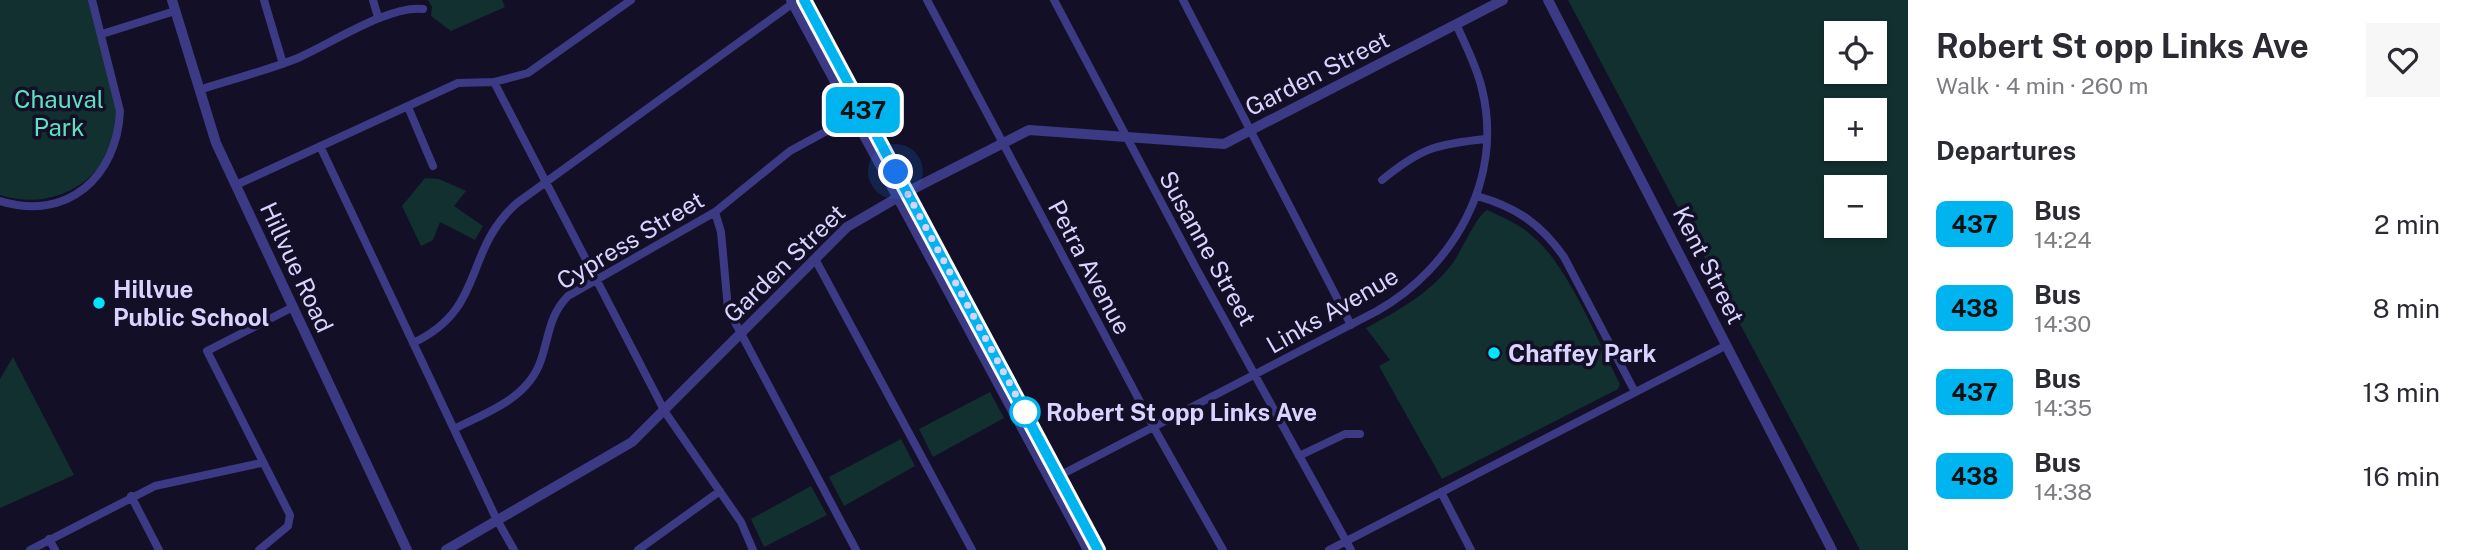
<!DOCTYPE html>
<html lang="en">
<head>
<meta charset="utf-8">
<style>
  :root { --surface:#fff; --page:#f7f7f7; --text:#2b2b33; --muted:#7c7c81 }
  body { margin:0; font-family:"Public Sans",sans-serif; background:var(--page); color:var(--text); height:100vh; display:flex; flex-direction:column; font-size:26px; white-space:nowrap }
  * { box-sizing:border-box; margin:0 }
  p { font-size:23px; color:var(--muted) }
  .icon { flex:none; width:38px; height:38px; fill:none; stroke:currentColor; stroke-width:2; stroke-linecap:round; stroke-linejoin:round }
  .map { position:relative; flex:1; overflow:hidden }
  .drawer { display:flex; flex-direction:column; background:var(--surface); width:560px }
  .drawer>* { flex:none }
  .badge { padding:0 14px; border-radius:10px; font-size:24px; line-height:46px }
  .fabs { position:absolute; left:1824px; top:21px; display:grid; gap:14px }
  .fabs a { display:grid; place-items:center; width:63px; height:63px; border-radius:0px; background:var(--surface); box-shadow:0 2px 5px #0004; font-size:35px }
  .you { position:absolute; width:35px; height:35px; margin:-18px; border:5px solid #fff; border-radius:50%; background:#1a73e8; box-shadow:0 0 0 10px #1a73e833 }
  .map>.badge { position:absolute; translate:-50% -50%; box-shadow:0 0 0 4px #fff }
  h2 { padding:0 28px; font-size:26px; line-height:63px }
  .round { display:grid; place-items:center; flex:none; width:74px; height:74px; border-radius:0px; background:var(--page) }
  .head { display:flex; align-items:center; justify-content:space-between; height:119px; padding:0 28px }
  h1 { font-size:33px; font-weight:700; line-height:52px }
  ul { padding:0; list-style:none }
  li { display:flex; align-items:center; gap:21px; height:84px; padding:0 28px }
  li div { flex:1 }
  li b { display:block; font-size:26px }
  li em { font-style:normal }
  li .badge { min-width:77px; font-weight:700; text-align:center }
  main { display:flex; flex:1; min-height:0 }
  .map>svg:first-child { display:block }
</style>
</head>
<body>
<main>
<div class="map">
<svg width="1908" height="550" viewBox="0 0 1908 550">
  <rect width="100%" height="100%" fill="#130f26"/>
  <path fill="#12302f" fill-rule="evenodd" d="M0,0H92C100,32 116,72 118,105C124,170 60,215 0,195Z
    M428,0H502L505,7L451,31L431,16L432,7Z
    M1568,0H1908V550H1860ZM1836,33H1874V72H1836ZM1836,110H1874V149H1836ZM1836,187H1874V226H1836Z
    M425,178L439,179L466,191L454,206L483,226L475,240L440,222L433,240L421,246L402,206Z
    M1487,210C1502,217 1517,223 1530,234C1568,264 1597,340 1620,384L1618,389L1442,479L1379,366L1390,360L1366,328C1399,310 1429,294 1452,264C1462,251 1476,216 1487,210Z
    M13,357L74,475L0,508V379Z
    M990,392L1004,418L933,457L919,429Z
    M901,439L915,466L844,506L829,477Z
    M811,486L827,515L764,547L751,519Z"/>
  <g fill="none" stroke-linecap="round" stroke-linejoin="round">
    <path stroke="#3d3a85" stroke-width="8" d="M264,0L283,64
      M373,0L378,17
      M927,0L1154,428L1223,550
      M1054,0L1196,268L1351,550
      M1183,0L1351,325
      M102,34L175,11
      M494,82L665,412L741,522L753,550
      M199,90C232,79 266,71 298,58C332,43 389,5 423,9
      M408,107L433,166
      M320,146L496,518L514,550
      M1382,180C1421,148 1436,144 1486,139
      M236,185L458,83L494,82L528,73L631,0
      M1477,196C1516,207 1541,224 1564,257L1635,392
      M0,201C67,222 117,177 120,111L92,0
      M715,212L721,232L728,309L856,550
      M815,259L972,550
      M413,343C487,308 462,252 517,203L796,1
      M454,429C487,412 528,399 541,360C549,337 549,315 568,296L715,212L790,151L858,114
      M1299,456L1345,434H1360
      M1055,478L1377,311C1454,267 1504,179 1482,89C1477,67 1466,46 1456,24
      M1441,492L1471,550
      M131,496L159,550
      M49,539L55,550
      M30,550L155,486L261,463
      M259,550L288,526L290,515L207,351L293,307
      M638,550L720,491
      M1329,550L1727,345"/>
    <path stroke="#3d3a85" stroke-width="10" d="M172,0L216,143L407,550
      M791,0L1088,550
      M804,0L1098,550
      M1548,0L1832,550
      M446,550L632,442L847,227L907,192L1029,130L1224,144L1503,0"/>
  </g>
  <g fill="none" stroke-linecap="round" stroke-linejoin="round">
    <defs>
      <path id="line" d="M804,0L1098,550"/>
    </defs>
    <use href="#line" stroke="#fff" stroke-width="16"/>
    <use href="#line" stroke="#00b5ef" stroke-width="10"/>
    <path stroke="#d9d4ff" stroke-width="7" stroke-dasharray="0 12.6" d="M896,172L1025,412"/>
  </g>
  <g fill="#00e5ff" stroke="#130f26" stroke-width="2.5">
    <circle cx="99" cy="303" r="7"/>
    <circle cx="1494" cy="353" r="7"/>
  </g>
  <circle fill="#fff" stroke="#00b5ef" stroke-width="3.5" cx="1025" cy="412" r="14"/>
  <g text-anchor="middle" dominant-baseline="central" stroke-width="7" stroke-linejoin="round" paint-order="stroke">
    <g font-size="24" fill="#d9d4ff" stroke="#130f26">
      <text transform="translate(1317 73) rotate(-27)">Garden Street</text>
      <text transform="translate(630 240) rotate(-31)">Cypress Street</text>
      <text transform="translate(1208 248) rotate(61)">Susanne Street</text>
      <text transform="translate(784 263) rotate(-44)">Garden Street</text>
      <text transform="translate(1709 265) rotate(63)">Kent Street</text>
      <text transform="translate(297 267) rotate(65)">Hillvue Road</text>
      <text transform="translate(1090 267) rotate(62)">Petra Avenue</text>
      <text transform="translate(1332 310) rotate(-30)">Links Avenue</text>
    </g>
    <g font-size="24" fill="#5fe0c0" stroke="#130f26">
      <text x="59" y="99">Chauval<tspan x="59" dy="28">Park</tspan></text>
    </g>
    <g font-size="24" font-weight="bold" fill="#d9d4ff" stroke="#130f26" text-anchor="start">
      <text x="113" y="289">Hillvue<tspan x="113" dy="28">Public School</tspan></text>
      <text x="1508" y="353">Chaffey Park</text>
    </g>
    <g font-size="24" font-weight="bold" fill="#d9d4ff" stroke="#130f26" text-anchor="start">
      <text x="1046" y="412">Robert St opp Links Ave</text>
    </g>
  </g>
</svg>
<div class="fabs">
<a><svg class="icon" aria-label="locate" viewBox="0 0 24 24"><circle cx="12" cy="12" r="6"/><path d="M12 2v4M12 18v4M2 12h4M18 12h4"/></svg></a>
<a>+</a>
<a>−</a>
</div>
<div class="you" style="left:896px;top:172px"></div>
<b class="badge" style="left:863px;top:110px;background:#00b5ef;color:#111">437</b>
</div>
<section class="drawer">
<div class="head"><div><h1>Robert St opp Links Ave</h1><p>Walk · 4 min · 260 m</p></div><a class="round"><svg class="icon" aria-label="heart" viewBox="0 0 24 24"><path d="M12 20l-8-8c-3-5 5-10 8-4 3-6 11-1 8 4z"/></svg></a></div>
<h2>Departures</h2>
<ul>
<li><span class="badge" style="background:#00b5ef;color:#111">437</span><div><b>Bus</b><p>14:24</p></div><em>2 min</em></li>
<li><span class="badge" style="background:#00b5ef;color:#111">438</span><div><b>Bus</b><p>14:30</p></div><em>8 min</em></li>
<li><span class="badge" style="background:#00b5ef;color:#111">437</span><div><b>Bus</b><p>14:35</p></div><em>13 min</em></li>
<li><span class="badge" style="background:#00b5ef;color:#111">438</span><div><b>Bus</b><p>14:38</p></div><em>16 min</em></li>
</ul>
</section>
</main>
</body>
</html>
